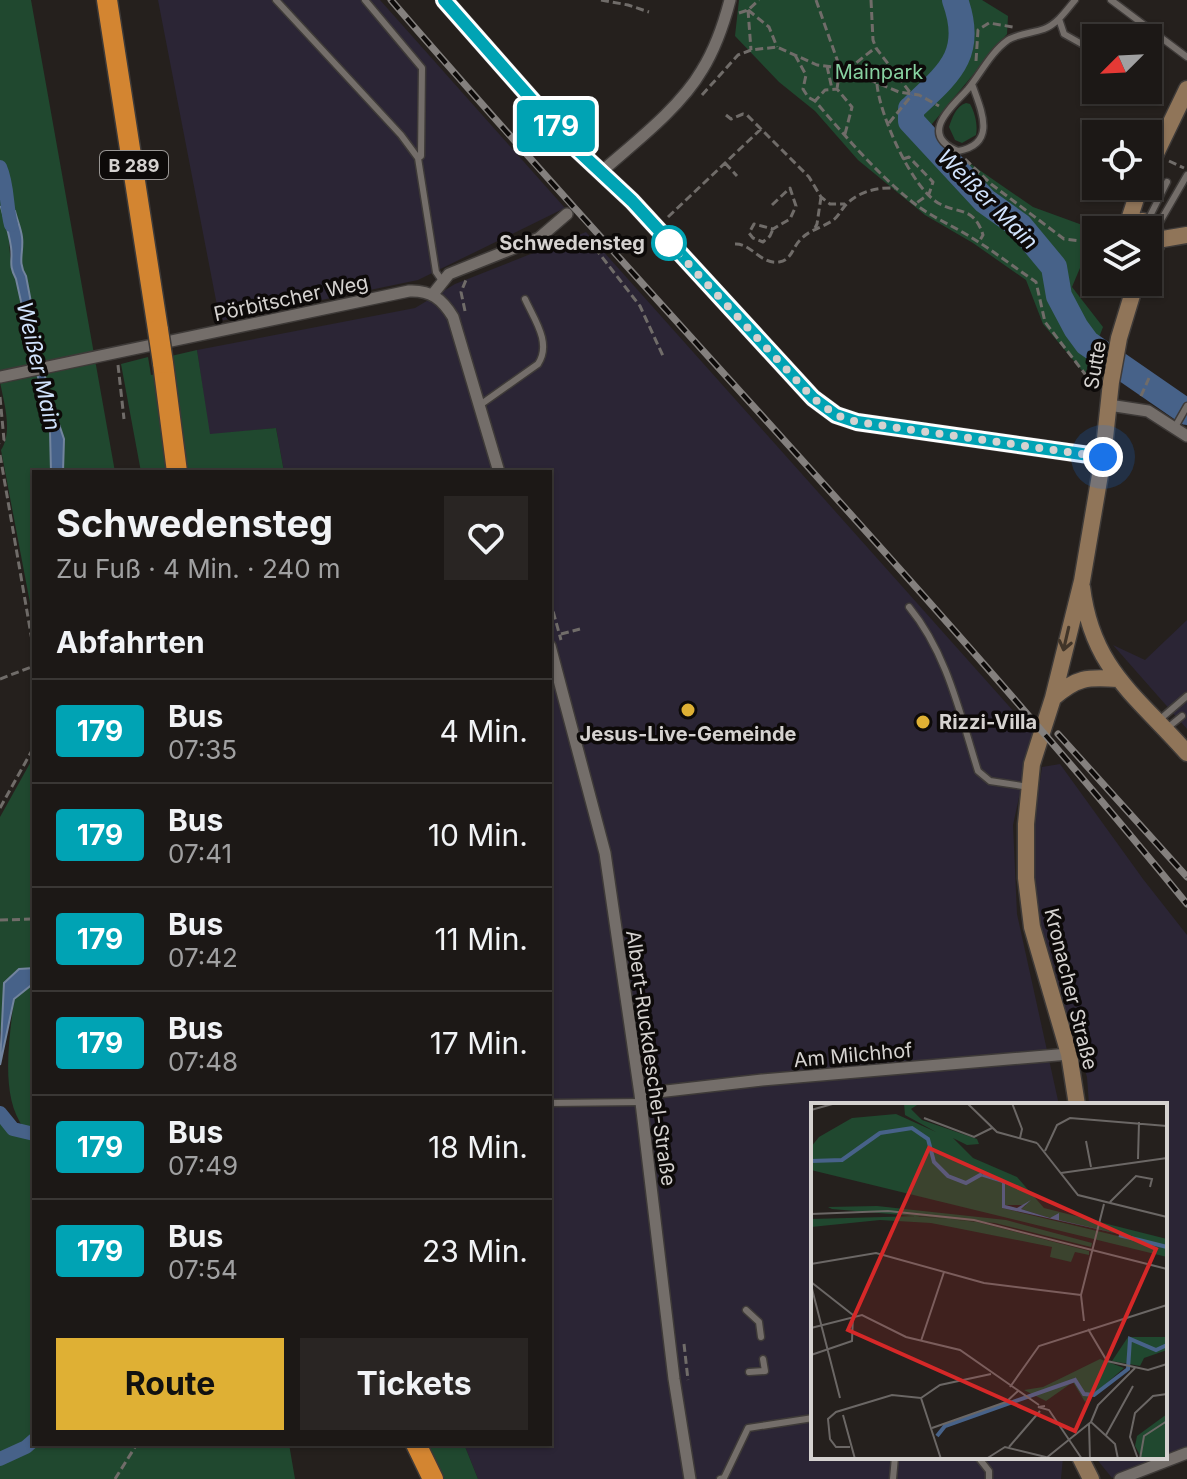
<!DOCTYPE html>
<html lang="de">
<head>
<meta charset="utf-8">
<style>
  :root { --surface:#1c1816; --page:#292523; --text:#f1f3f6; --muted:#a0a0a1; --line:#3a3735; --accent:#dfb034 }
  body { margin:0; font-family:Inter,sans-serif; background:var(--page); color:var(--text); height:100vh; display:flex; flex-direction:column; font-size:30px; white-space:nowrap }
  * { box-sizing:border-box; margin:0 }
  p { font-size:26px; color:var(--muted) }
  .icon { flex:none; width:44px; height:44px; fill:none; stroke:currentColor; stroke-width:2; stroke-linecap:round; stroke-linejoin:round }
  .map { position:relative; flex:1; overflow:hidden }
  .details { position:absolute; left:32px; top:470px; width:520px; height:976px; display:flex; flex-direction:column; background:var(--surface); border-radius:0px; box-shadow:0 2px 6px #0004,0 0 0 2px var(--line) }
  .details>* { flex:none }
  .badge { padding:0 16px; border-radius:6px; font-size:28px; line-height:52px }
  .needle { width:52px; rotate:246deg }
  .controls { position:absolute; left:1082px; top:24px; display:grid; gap:16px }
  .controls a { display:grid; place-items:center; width:80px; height:80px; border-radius:0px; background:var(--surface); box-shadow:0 2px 6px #0004,0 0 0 2px var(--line); font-size:40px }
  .you { position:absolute; width:40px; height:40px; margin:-20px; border:6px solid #fff; border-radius:50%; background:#1a73e8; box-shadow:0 0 0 12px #1a73e833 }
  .map>.badge { position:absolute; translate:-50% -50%; box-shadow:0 0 0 4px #fff }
  h2 { padding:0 24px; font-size:30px; line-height:72px }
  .round { display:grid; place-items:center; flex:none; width:84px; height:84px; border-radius:0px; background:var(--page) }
  .head { display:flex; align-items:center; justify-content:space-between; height:136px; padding:0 24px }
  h1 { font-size:38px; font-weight:700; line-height:60px }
  .primary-button { display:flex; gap:16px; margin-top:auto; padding:16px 24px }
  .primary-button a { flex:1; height:92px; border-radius:0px; background:var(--accent); color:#111; font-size:32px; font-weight:700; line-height:92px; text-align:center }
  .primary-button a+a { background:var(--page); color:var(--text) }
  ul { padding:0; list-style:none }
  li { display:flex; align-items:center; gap:24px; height:104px; padding:0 24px; border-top:2px solid var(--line) }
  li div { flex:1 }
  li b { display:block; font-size:30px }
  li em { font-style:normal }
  li .badge { min-width:88px; font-weight:700; text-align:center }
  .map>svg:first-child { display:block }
</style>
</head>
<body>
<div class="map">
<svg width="1187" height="1479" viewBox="0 0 1187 1479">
  <rect width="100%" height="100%" fill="#25201d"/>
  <path fill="#2b2535" d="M158,0H380L565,208L418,280L220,321Z
    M586,232L1033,733L1013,825L1017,914L1059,1105H813V1457H1063L1061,1479H478L464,1444H550V472H284L276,428L209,435L197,350L415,308L455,284Z
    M1187,620V729L1113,645L1145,660Z
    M1060,764L1143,879L1187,935V1452L1112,1478L1095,1457H1165V1105H1089L1087,1077L1041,935L1031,842L1042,767Z"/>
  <path fill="#20482f" d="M0,0H31L115,472H63L64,439L48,392L26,276L20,263L23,239L3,214C13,235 6,259 16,279L50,432L51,472H34V624L1,450C13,432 4,403 0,382Z
    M739,0H982L1008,16L1007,34L927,130L962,158L1033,207L1096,230L1072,287L1103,327L1085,374L1043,324L1026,280L973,243L925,215L858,160L815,111L779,82L735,36Z
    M966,103L970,104C975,113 978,125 976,135L962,143L955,140L949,127C952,118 956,106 966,103Z
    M197,350L210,434L276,428L284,472H185L171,356Z
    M148,357L151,375L156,374L168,472H141L121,364Z
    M34,756V968L19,969L0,1033V817Z
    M34,983V1444H289L295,1479H0V1120L10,1133L24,1128C0,1097 9,1041 14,999Z
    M424,1444H464L478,1479H439Z"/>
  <path fill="#476289" stroke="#72849e" stroke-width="2" d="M1,207L15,211C17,220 21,228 22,237C24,252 17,262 26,276L48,392L64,439L63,472H51L50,431L16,279C8,264 13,261 11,247C9,233 5,221 1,207Z
    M34,968V983L14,999L0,1065L4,983L19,969Z"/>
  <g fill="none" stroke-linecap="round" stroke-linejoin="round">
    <path stroke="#476289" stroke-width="14" d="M0,167C8,185 6,206 11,225
      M0,1113L13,1129L34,1134
      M0,1459L26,1447L34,1440"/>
    <path stroke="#476289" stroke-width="26" d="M955,0C975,55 948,74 911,109V121L985,201L1020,226L1054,267L1059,296L1076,328L1087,343L1187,412"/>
    <defs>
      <path id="lane" d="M276,0L401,135L418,158L436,272L443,282
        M365,0L422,68L421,156L418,158
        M1111,0L1187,57
        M1059,19L1064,34L1096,52
        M972,84C981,110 998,144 958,151C917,134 953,106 968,89C981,73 991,52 1008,40C1017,34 1033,33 1044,29C1057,24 1066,11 1075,0
        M1147,222L1167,182
        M1157,227L1187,175
        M480,405L538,364C552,343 534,319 525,299
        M1175,427L1187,406
        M909,607C947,653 960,714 978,771L990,781L1029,787
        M1158,721L1187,696
        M1166,729L1182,716
        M550,1103L640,1102
        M746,1310L759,1322L761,1337
        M749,1372L765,1371L763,1359
        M978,1457L989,1471V1479
        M720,1479L724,1478L748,1428L813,1418
        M893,1479L895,1457"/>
      <path id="street" d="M601,172C634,143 680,108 702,70C715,49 724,23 730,0
        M433,294L449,274L539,238L567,214
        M0,377L409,291C431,290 442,299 453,317L499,472
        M1109,405L1148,411L1187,436
        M550,646L605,853L640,1094L674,1379L690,1479
        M640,1094L762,1080L1069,1054
        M1120,1479L1187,1453"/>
      <path id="secondary" d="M444,0L571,144L632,201L813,398L836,415L857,422L1103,457
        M1148,170L1187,89
        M1128,223L1143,221L1155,230L1156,246L1148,256
        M1122,229L1128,223L1140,186
        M1157,240L1187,235
        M1082,587C1092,669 1136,695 1187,753
        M1053,698C1077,677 1087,677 1118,679
        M1077,1105L1069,1054L1032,927L1026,878V824L1032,764L1053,698L1082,581L1103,457L1111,382L1119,338L1136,282
        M1080,1457L1091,1479"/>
      <path id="highway" d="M107,0L158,330
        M163,363L177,472
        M416,1444L433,1479"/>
    </defs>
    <use href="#lane" stroke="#3e3a38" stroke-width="9"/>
    <use href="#street" stroke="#3e3a38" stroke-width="14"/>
    <use href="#secondary" stroke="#3e3a38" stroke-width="19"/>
    <use href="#highway" stroke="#3e3a38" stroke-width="23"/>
    <path stroke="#706c69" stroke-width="3" stroke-dasharray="8 4" stroke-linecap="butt" d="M601,0L628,5L649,12
      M816,0L840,68L837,89
      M871,0L873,40L876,48L912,95
      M748,10L769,27L777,47
      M748,10L751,50
      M739,13L748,10L759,0
      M795,55L806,75L803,89L808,97L815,101
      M976,61L978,30L989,23L1013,27
      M827,66L832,89
      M847,70L875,48
      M877,84C879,113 912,190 940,204C958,214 974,206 983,235L979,242
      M702,95L738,55L751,50L777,47L817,65L840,68L899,92L919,95L939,106
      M726,115L731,119L743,114L747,115L809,177L821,197L830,204H845
      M889,123L912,95
      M845,134L852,107L837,89L825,90L815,101C846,137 878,175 915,204C932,217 951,225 969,236C992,250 1014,267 1036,282L1045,322L1085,374L1097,384
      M903,159L909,157L933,182L929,194L915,204
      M965,159L991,184L1064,239L1096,243
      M1169,161L1184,168
      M725,163L737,176
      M772,205L790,188L796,206L790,219L773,229L754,224L749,233L753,238L763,242L770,236L773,229
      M668,217L761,129
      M815,228L817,224L821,197
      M560,238L595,248L640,306L663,356
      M735,244C751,243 761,265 779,262C792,260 792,248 800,240C809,230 821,228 832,221C838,217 840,212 844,207C856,192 877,187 895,188
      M465,311L461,292L466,280
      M118,365L124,419
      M1141,396L1149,378
      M0,397L4,440L0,443
      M0,455L34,652
      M550,600L561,640
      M561,634L580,629
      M0,679L34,666
      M0,808L34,747
      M0,920L34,919
      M684,1344L688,1380
      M115,1479L137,1444"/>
    <use href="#lane" stroke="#746e6a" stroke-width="6"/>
    <use href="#street" stroke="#746e6a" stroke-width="11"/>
    <use href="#secondary" stroke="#907559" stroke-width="16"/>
    <use href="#highway" stroke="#d38531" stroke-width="20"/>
    <defs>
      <path id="rail" d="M391,0C653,304 933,592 1187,904
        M1058,734L1187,877"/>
    </defs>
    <use href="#rail" stroke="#84807e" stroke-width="7"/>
    <use href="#rail" stroke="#0d0a09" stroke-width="4" stroke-dasharray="12" stroke-linecap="butt"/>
    <defs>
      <path id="highway-bridge" d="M158,330L163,363"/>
    </defs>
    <use href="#highway-bridge" stroke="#3e3a38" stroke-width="23" stroke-linecap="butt"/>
    <use href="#highway-bridge" stroke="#d38531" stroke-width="20"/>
  </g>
  <defs><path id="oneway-shaft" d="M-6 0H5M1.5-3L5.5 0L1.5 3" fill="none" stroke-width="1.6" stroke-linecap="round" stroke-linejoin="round" transform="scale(2)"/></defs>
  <use stroke="#413529" href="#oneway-shaft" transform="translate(1066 639) rotate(103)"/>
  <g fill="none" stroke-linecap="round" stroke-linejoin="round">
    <defs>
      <path id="line" d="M444,0L571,144L632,201L813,398L836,415L857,422L1103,457"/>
    </defs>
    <use href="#line" stroke="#fff" stroke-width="18"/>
    <use href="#line" stroke="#00a3b4" stroke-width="12"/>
    <path stroke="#d5d2d0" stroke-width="8" stroke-dasharray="0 14.4" d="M669,243L813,398L836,415L857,422L1103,457"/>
  </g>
  <circle fill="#fff" stroke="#00a3b4" stroke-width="4" cx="669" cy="243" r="16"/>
  <g fill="#dfb034" stroke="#0d0a09" stroke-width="3">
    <circle cx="688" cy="710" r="8"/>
    <circle cx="923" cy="722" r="8"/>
  </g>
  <g text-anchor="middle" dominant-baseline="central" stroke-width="7" stroke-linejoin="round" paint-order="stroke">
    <rect fill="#0d0a09" stroke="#999694" stroke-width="2" x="100" y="151" width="68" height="28" rx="6"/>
    <g font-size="18" font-weight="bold" fill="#d5d2d0">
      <text x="134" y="165">B 289</text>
    </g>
    <g font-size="20" fill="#88d2a1" stroke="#0d0a09">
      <text x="879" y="72">Mainpark</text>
    </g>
    <g font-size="20" font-weight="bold" fill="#d5d2d0" stroke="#0d0a09" text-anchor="end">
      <text x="645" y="243">Schwedensteg</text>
    </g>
    <g font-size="20" fill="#d5d2d0" stroke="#0d0a09">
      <text transform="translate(291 298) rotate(-12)">Pörbitscher Weg</text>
      <text transform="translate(1095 365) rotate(-80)">Sutte</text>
      <text transform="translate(1071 989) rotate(76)">Kronacher Straße</text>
      <text transform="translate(853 1055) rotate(-5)">Am Milchhof</text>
      <text transform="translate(651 1058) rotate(82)">Albert-Ruckdeschel-Straße</text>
    </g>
    <g font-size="20" font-weight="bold" fill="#d5d2d0" stroke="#0d0a09" text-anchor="start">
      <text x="939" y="722">Rizzi-Villa</text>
      <text x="688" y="734" text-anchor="middle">Jesus-Live-Gemeinde</text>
    </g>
    <g font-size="22" font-style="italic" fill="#d1e3fd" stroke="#0d0a09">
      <text transform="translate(988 199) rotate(45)">Weißer Main</text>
      <text transform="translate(39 366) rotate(77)">Weißer Main</text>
    </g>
  </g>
  <g transform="translate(811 1103)">
    <rect width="356" height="356" fill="#25201d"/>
    <path d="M93,0H109L100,6L111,17L166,36L168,41L156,42L142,35L162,55L206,74L233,105L356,136V154L0,67V44L8,34L41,15L85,11L125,29L94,12ZM175,69L194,79V102H215L210,106L239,115L248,112V117L312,132L311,134L191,105V80L170,73ZM66,103L195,117L281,140L280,144L184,120L21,106L17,104ZM109,113L166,119L278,148V152L264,149L260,159L239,154L241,144L120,120L69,117L0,124V116ZM317,234H356V247L333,255L329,263L301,258ZM289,256L313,265L274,299L262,279L235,298L213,287L232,284ZM356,311V356H331L324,343L326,333Z" fill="#20482f" fill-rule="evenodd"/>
    <path d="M175,69L194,79V102L206,105L220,97L210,106L239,115L248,110V117L313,132L191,105V80L169,73Z" fill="#476289"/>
    <path fill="none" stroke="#476289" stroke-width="4" d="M0,58L31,57L69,30L101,25L117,36L123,59L137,73L155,80L171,71M308,132L356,144M126,333L134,323L264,277L273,291L283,292L317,266L319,236L345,247L356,242"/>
    <path fill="none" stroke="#6b6765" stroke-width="2" d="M156,0L186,29L226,40M201,0L211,26L209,35M0,7L25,0M113,15L163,34L181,25M275,38L280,64M226,40L267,92L356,114M234,48L246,22L259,15L356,23M327,56L328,19M250,70L356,55M299,99L325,73L341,76L339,84M0,111L77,108L163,117L356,166M0,161L65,150L173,180L270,192M0,179L42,212M0,182L29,295M273,218L270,192L293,101M0,225L51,212L95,234L149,247L228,302M277,226L296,258L337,267L356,261M110,238L133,169M0,252L41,238L42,212M199,284L228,243L356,202M110,295L130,356M234,303L227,304L238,307L271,356M32,312L44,356M280,319L287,302L324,265M280,319L304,341L307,356M278,321L279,356M121,325L195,299L207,288M295,332L322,283M39,344H25L19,336L17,316L25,309L81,292L110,295L129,282L180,271M198,344L229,308M175,356L194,344L243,356M234,356L280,319M327,356L319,334L324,310L342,293L356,291M329,356L333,333L356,318"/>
    <path fill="#d62828" fill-opacity="0.15" stroke="#d62828" stroke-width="4" d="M118,45L345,146L264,328L37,227Z"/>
    <rect width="356" height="356" fill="none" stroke="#d5d2d0" stroke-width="4"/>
  </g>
</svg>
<div class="controls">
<a><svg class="needle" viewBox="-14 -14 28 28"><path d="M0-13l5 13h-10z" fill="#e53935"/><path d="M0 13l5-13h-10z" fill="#a0a0a1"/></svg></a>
<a><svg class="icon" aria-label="locate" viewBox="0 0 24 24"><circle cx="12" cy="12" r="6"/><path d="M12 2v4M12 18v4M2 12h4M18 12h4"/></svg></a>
<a><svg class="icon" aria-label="layers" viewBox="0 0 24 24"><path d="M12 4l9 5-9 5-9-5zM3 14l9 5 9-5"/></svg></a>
</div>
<div class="you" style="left:1103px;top:457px"></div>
<b class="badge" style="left:556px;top:126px;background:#00a3b4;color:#fff">179</b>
<section class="details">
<div class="head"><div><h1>Schwedensteg</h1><p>Zu Fuß · 4 Min. · 240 m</p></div><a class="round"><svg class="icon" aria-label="heart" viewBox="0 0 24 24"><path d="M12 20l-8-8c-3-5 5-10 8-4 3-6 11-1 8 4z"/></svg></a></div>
<h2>Abfahrten</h2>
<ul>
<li><span class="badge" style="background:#00a3b4;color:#fff">179</span><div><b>Bus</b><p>07:35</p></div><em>4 Min.</em></li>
<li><span class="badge" style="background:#00a3b4;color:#fff">179</span><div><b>Bus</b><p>07:41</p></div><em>10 Min.</em></li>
<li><span class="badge" style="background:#00a3b4;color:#fff">179</span><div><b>Bus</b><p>07:42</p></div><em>11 Min.</em></li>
<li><span class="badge" style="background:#00a3b4;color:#fff">179</span><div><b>Bus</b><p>07:48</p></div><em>17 Min.</em></li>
<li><span class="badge" style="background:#00a3b4;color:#fff">179</span><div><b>Bus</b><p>07:49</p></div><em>18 Min.</em></li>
<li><span class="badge" style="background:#00a3b4;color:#fff">179</span><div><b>Bus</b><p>07:54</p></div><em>23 Min.</em></li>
</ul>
<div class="primary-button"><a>Route</a><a>Tickets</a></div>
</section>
</div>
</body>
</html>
